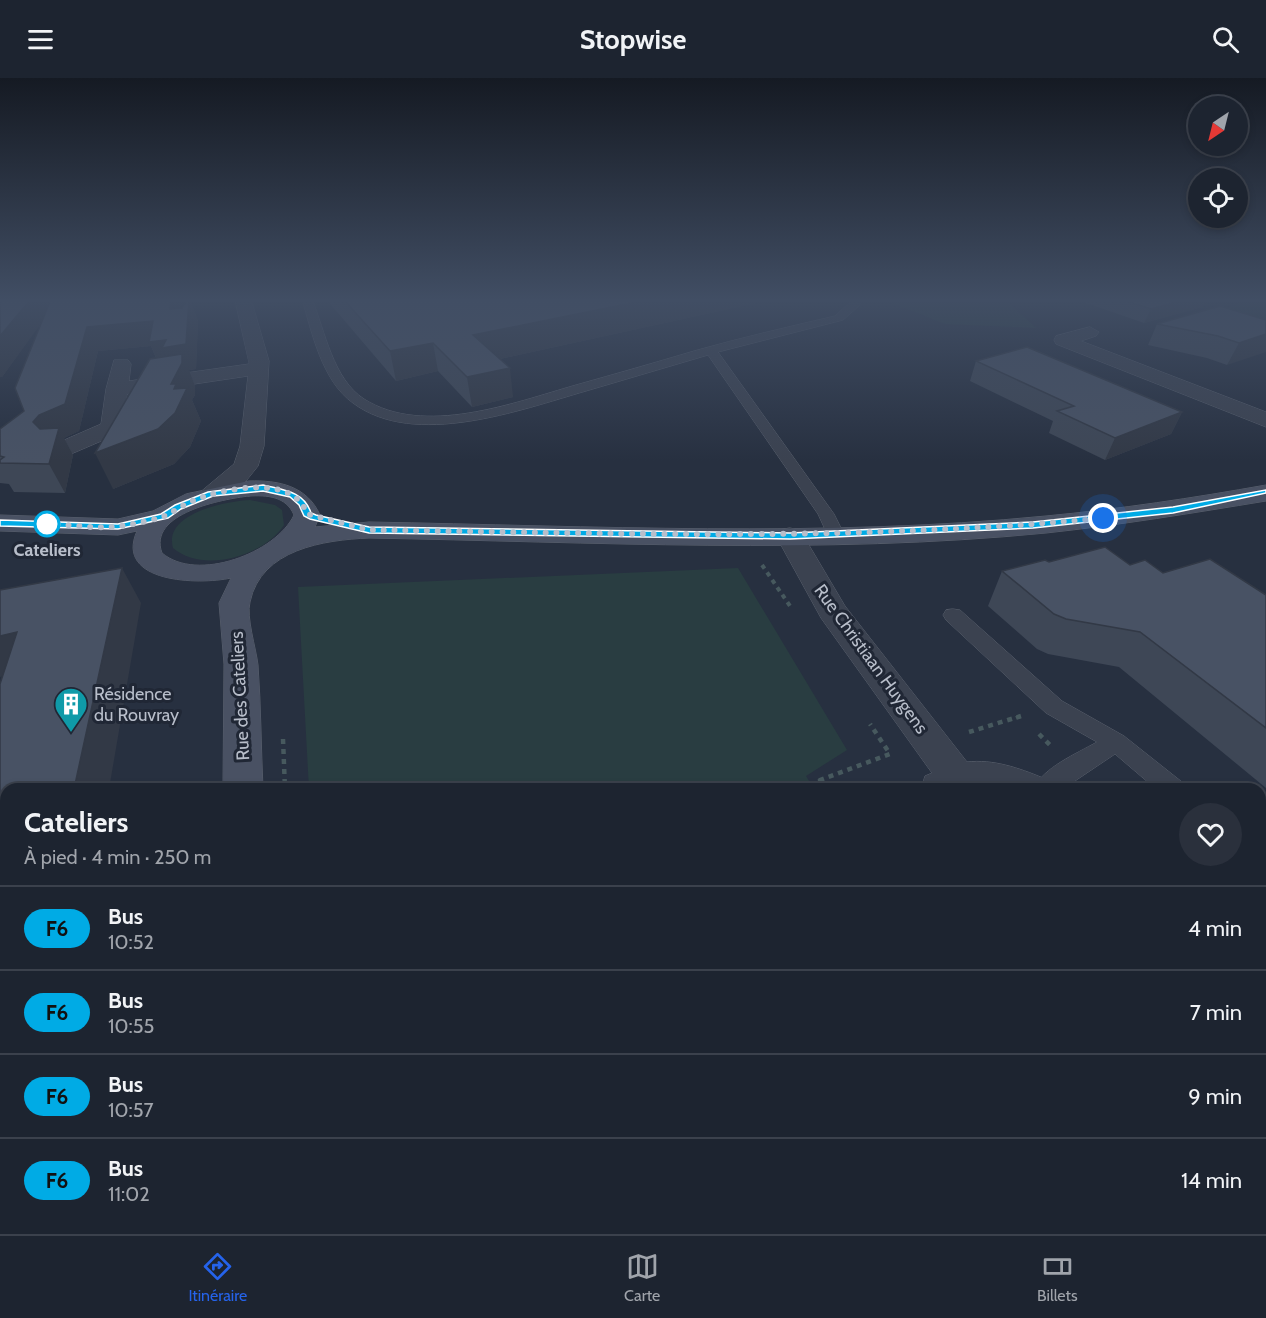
<!DOCTYPE html>
<html lang="fr">
<head>
<meta charset="utf-8">
<style>
  :root { --surface:#1d2430; --page:#2a303c; --text:#f1f3f6; --muted:#a0a4ab; --line:#3b414c; --accent:#2563eb }
  body { margin:0; font-family:Cabin,sans-serif; background:var(--page); color:var(--text); height:100vh; display:flex; flex-direction:column; font-size:22px; white-space:nowrap }
  * { box-sizing:border-box; margin:0 }
  p { font-size:20px; color:var(--muted) }
  .icon { flex:none; width:33px; height:33px; fill:none; stroke:currentColor; stroke-width:2; stroke-linecap:round; stroke-linejoin:round }
  .map { position:relative; flex:1; overflow:hidden }
  .panel { position:absolute; left:0px; top:705px; width:1266px; height:452px; display:flex; flex-direction:column; background:var(--surface); border-radius:18px 18px 0 0; box-shadow:0 3px 9px #0003,0 0 0 2px var(--line) }
  .panel>* { flex:none }
  .badge { padding:0 12px; border-radius:20px; font-size:21px; line-height:39px }
  .needle { width:39px; rotate:215deg }
  .controls { position:absolute; left:1188px; top:18px; display:grid; gap:12px }
  .controls a { display:grid; place-items:center; width:60px; height:60px; border-radius:50%; background:var(--surface); box-shadow:0 3px 9px #0003,0 0 0 2px var(--line); font-size:30px }
  .you { position:absolute; width:30px; height:30px; margin:-15px; border:4px solid #fff; border-radius:50%; background:#1a73e8; box-shadow:0 0 0 9px #1a73e833 }
  .map>.badge { position:absolute; translate:-50% -50%; box-shadow:0 0 0 3px #fff }
  .round { display:grid; place-items:center; flex:none; width:63px; height:63px; border-radius:32px; background:var(--page) }
  .summary { display:flex; align-items:center; justify-content:space-between; height:102px; padding:0 24px }
  h1 { font-size:28px; font-weight:700; line-height:45px }
  ul { padding:0; list-style:none }
  li { display:flex; align-items:center; gap:18px; height:84px; padding:0 24px; border-top:2px solid var(--line) }
  li div { flex:1 }
  li b { display:block; font-size:22px }
  li em { font-style:normal }
  li .badge { min-width:66px; font-weight:700; text-align:center }
  header { display:flex; justify-content:space-between; align-items:center; height:78px; padding:0 24px; background:var(--surface); font-size:27px; font-weight:700 }
  .tab-bar { display:flex; justify-content:space-around; align-items:center; height:84px; border-top:2px solid var(--line); background:var(--surface); font-size:16px; color:var(--muted) }
  .tab-bar a { display:grid; justify-items:center; gap:3px }
  .tab-bar .active { color:var(--accent) }
  .map>svg:first-child { display:block }
</style>
</head>
<body>
<header><svg class="icon" aria-label="menu" viewBox="0 0 24 24"><path d="M4 6h16M4 12h16M4 18h16"/></svg>Stopwise<svg class="icon" aria-label="search" viewBox="0 0 24 24"><circle cx="10" cy="10" r="6"/><path d="M15 15l6 6"/></svg></header>
<div class="map">
<svg width="1266" height="1156" viewBox="0 0 1266 1156">
  <rect width="100%" height="100%" fill="#273040"/>
  <path fill="#293d41" d="M882,221H1005L1036,250L945,246Z
    M1228,221H1266V249L1218,234L1240,225Z
    M250,422L275,427L282,432L284,447C264,478 203,496 173,470C163,435 227,423 250,422Z
    M738,490L847,672L806,698L814,711H309L298,509Z
    M1266,824V1156H334V1151L1260,1150V827Z"/>
  <g fill="none" stroke-linecap="round" stroke-linejoin="round">
    <defs>
      <path id="lane" d="M302,221H312C325,253 333,301 364,321C424,359 513,325 576,307C615,296 654,285 694,273C740,260 788,249 835,238L850,224L849,221H859L860,227L843,242L718,274L834,436L844,456L835,461L829,460L818,436L708,277C667,289 627,301 586,313C520,332 415,371 353,325C322,303 312,255 302,221Z
        M953,531L960,532L1062,623L1124,658L1182,704L1185,711H1156L1115,676L1063,711H1033C1044,689 1076,676 1097,664L1046,635L946,542L943,537L946,532Z
        M1266,756V779L1260,781V758Z"/>
      <path id="street" d="M235,221H251L269,283L264,368L258,388L246,403L220,421L211,424L202,421L198,416L234,386L240,368L248,298L127,316L123,350L120,355L71,376H55L51,371L55,366L101,346L106,311L114,282H128L131,286L129,303L249,286Z
        M1090,249L1099,254L1096,258L1081,263L1266,334V349L1056,266L1054,262L1056,258Z
        M790,450L800,452L845,528L967,684C993,681 1019,690 1043,700L1049,711H921L925,698L932,695L821,540L776,458L780,452Z"/>
      <path id="secondary" d="M249,403C279,402 307,408 320,437L315,449L369,444C594,448 821,460 1046,438C1120,431 1193,420 1266,407V423C1193,435 1120,447 1046,455C822,477 594,464 369,460C324,462 261,471 250,524C246,539 256,570 258,587C261,628 261,670 263,711H223L224,586L219,525L231,500C199,507 114,505 137,453L118,457L0,453V437L118,441L153,433L186,416ZM249,418C267,417 286,418 294,437C276,475 197,505 162,475C147,435 223,421 249,418Z
        M211,1150H271V1156H211Z"/>
    </defs>
    <use href="#lane" stroke="#59606d" stroke-width="1"/>
    <use href="#street" stroke="#59606d" stroke-width="1"/>
    <use href="#secondary" stroke="#59606d" stroke-width="1"/>
    <path stroke="#47595e" stroke-width="4" stroke-dasharray="4.5 4.5" stroke-linecap="butt" d="M762,487L790,528
      M1016,640L1021,638"/>
    <path stroke="#47595e" stroke-width="4.5" stroke-dasharray="5 5" stroke-linecap="butt" d="M969,654L1021,638
      M1039,656L1051,668
      M283,661L285,711
      M826,711L820,702L890,676L870,646"/>
    <path stroke="#47595e" stroke-width="6" stroke-dasharray="7 7" stroke-linecap="butt" d="M187,1150V1156
      M301,1150V1156"/>
    <use href="#lane" fill="#3b4250" fill-rule="evenodd"/>
    <use href="#street" fill="#3b4250" fill-rule="evenodd"/>
    <use href="#secondary" fill="#495163" fill-rule="evenodd"/>
  </g>
  <path fill="#3e4756" d="M0,221L181,230L198,242L196,291L189,292L195,308V317L192,322L201,343L190,369L174,386L113,411L156,280L151,268L98,273L79,353L64,360L73,377L65,415L14,414L9,406L0,405V351L24,333L40,246L2,299H0Z
    M326,221H774L500,281L513,319L472,329L438,293L396,303Z
    M1075,221H1206L1202,229L1144,245Z
    M1266,242L1227,287L1207,280L1148,267L1157,246Z
    M976,283L1182,334L1171,356L1105,382L1049,355L1053,343L970,303Z
    M1049,484L1130,487L1163,495L1266,517V710L1119,589L1048,576L1037,571L988,528L1002,493Z"/>
  <path fill="#323946" d="M31,221H59L2,299H0V258Z
    M171,221H182L179,255L170,231Z
    M189,221H190L198,242L196,291L189,292L195,308V317L192,322L201,343L190,369L174,386L113,411L95,375L171,306L160,289L151,268L98,273L79,353L64,360L73,377L65,415L49,386V371L33,344L87,249L153,243L161,263Z
    M651,221H774L477,286L473,257Z
    M1187,221H1206L1202,229L1144,245L1151,231Z
    M1266,256V274L1227,287L1239,265Z
    M433,265L438,293L396,303L390,273Z
    M510,290L513,319L472,329L467,299Z
    M1182,334L1171,356L1105,382L1115,360Z
    M122,490L141,525L109,711H74Z
    M17,554L43,590L0,599V558Z
    M6,728V772L0,774V730Z
    M71,1150H106L105,1156H70Z"/>
  <path fill="#485264" stroke="#323946" stroke-width="1.5" d="M0,221H31L0,258Z
    M51,221H171L170,231L182,230L188,221H189L186,266L162,270L166,262L149,264L153,243L87,249L65,326L39,337L33,344L40,351L59,350L49,386L0,385V382L4,379L0,378V351L24,333L15,310Z
    M343,221H651L473,257L510,290L467,299L433,265L390,273Z
    M1121,221H1187L1151,231Z
    M1220,228L1266,242V256L1239,265L1218,258L1157,246Z
    M1027,269L1182,334L1115,360L1057,333L1074,328L976,283Z
    M182,276V285L171,306H176L174,311L187,310L175,335L158,351L95,375L150,281Z
    M1105,469L1130,487L1145,482L1163,495L1210,481L1266,517V650L1140,554L1066,541L1054,536L1002,493L1045,482L1049,484Z
    M122,490L74,711H6V728L0,730V606L17,554L0,558V512Z
    M6,1120V1150H71L70,1156H0V1122Z"/>
  <linearGradient id="sky" x2="0" y2="1"><stop stop-color="#151a23"/><stop offset="0.58" stop-color="#414e64"/><stop offset="1" stop-color="#414e64" stop-opacity="0"/></linearGradient>
  <rect width="1266" height="383" fill="url(#sky)"/>
  <path fill="#00abe5" stroke="#fff" stroke-width="1.5" d="M263,407C283,412 304,413 311,435L316,437L369,449L790,455L1033,444L1173,429L1266,412V415L1173,435L1033,450L790,461L369,455L310,441L304,438L299,427L290,419L263,413L213,418L181,431L168,440L118,451L0,448V442L118,446L161,436L175,427L208,414Z"/>
  <g fill="none" stroke-linecap="round" stroke-linejoin="round">
    <path stroke="#b8beca" stroke-width="6" stroke-dasharray="0 10.8" d="M47,446C71,446 98,452 121,448C135,446 149,443 162,439C173,435 183,426 195,422C225,410 294,396 307,436L369,452C614,455 859,464 1103,440"/>
  </g>
  <defs>
    <symbol id="building-pin" viewBox="-11 -11 22 30"><path d="M0 17L-7.5 6A9.5 9.5 0 1 1 7.5 6Z" fill="#0f9aa8" stroke="#202735"/><path d="M-4-6H4V6H1V3H-1V6H-4ZM-2.5-4.3h1.7v1.8h-1.7ZM.8-4.3h1.7v1.8H.8ZM-2.5-1h1.7V.8h-1.7ZM.8-1h1.7V.8H.8Z" fill="#fff"/></symbol>
  </defs>
  <g fill-rule="evenodd">
    <use href="#building-pin" x="52" y="607" width="38" height="52"/>
  </g>
  <circle fill="#fff" stroke="#00abe5" stroke-width="3" cx="47" cy="446" r="12"/>
  <g text-anchor="middle" dominant-baseline="central" stroke-width="6" stroke-linejoin="round" paint-order="stroke">
    <g font-size="18" font-weight="bold" fill="#b8beca" stroke="#202735">
      <text x="47" y="472">Cateliers</text>
    </g>
    <g font-size="18" fill="#b8beca" stroke="#202735">
      <text transform="translate(871 581) rotate(54)">Rue Christiaan Huygens</text>
      <text transform="translate(240 618) rotate(-93)">Rue des Cateliers</text>
    </g>
    <g font-size="18" fill="#b8beca" stroke="#202735" text-anchor="start">
      <text x="94" y="616">Résidence<tspan x="94" dy="21">du Rouvray</tspan></text>
    </g>
  </g>
</svg>
<div class="controls">
<a><svg class="needle" viewBox="-14 -14 28 28"><path d="M0-13l5 13h-10z" fill="#e53935"/><path d="M0 13l5-13h-10z" fill="#a0a4ab"/></svg></a>
<a><svg class="icon" aria-label="locate" viewBox="0 0 24 24"><circle cx="12" cy="12" r="6"/><path d="M12 2v4M12 18v4M2 12h4M18 12h4"/></svg></a>
</div>
<div class="you" style="left:1103px;top:440px"></div>
<section class="panel">
<div class="summary"><div><h1>Cateliers</h1><p>À pied · 4 min · 250 m</p></div><a class="round"><svg class="icon" aria-label="heart" viewBox="0 0 24 24"><path d="M12 20l-8-8c-3-5 5-10 8-4 3-6 11-1 8 4z"/></svg></a></div>
<ul>
<li><span class="badge" style="background:#00abe5;color:#111">F6</span><div><b>Bus</b><p>10:52</p></div><em>4 min</em></li>
<li><span class="badge" style="background:#00abe5;color:#111">F6</span><div><b>Bus</b><p>10:55</p></div><em>7 min</em></li>
<li><span class="badge" style="background:#00abe5;color:#111">F6</span><div><b>Bus</b><p>10:57</p></div><em>9 min</em></li>
<li><span class="badge" style="background:#00abe5;color:#111">F6</span><div><b>Bus</b><p>11:02</p></div><em>14 min</em></li>
</ul>
</section>
</div>
<nav class="tab-bar">
<a class="active"><svg class="icon" aria-label="directions" viewBox="0 0 24 24"><path d="M12 3l9 9-9 9-9-9zM9 14v-3h6M13 9l2 2-2 2"/></svg>Itinéraire</a>
<a><svg class="icon" aria-label="map" viewBox="0 0 24 24"><path d="M3 6l6-2 6 2 6-2v14l-6 2-6-2-6 2zM9 4v14M15 6v14"/></svg>Carte</a>
<a><svg class="icon" aria-label="tickets" viewBox="0 0 24 24"><path d="M3 7h18v10H3zM15 7v10"/></svg>Billets</a>
</nav>
</body>
</html>
